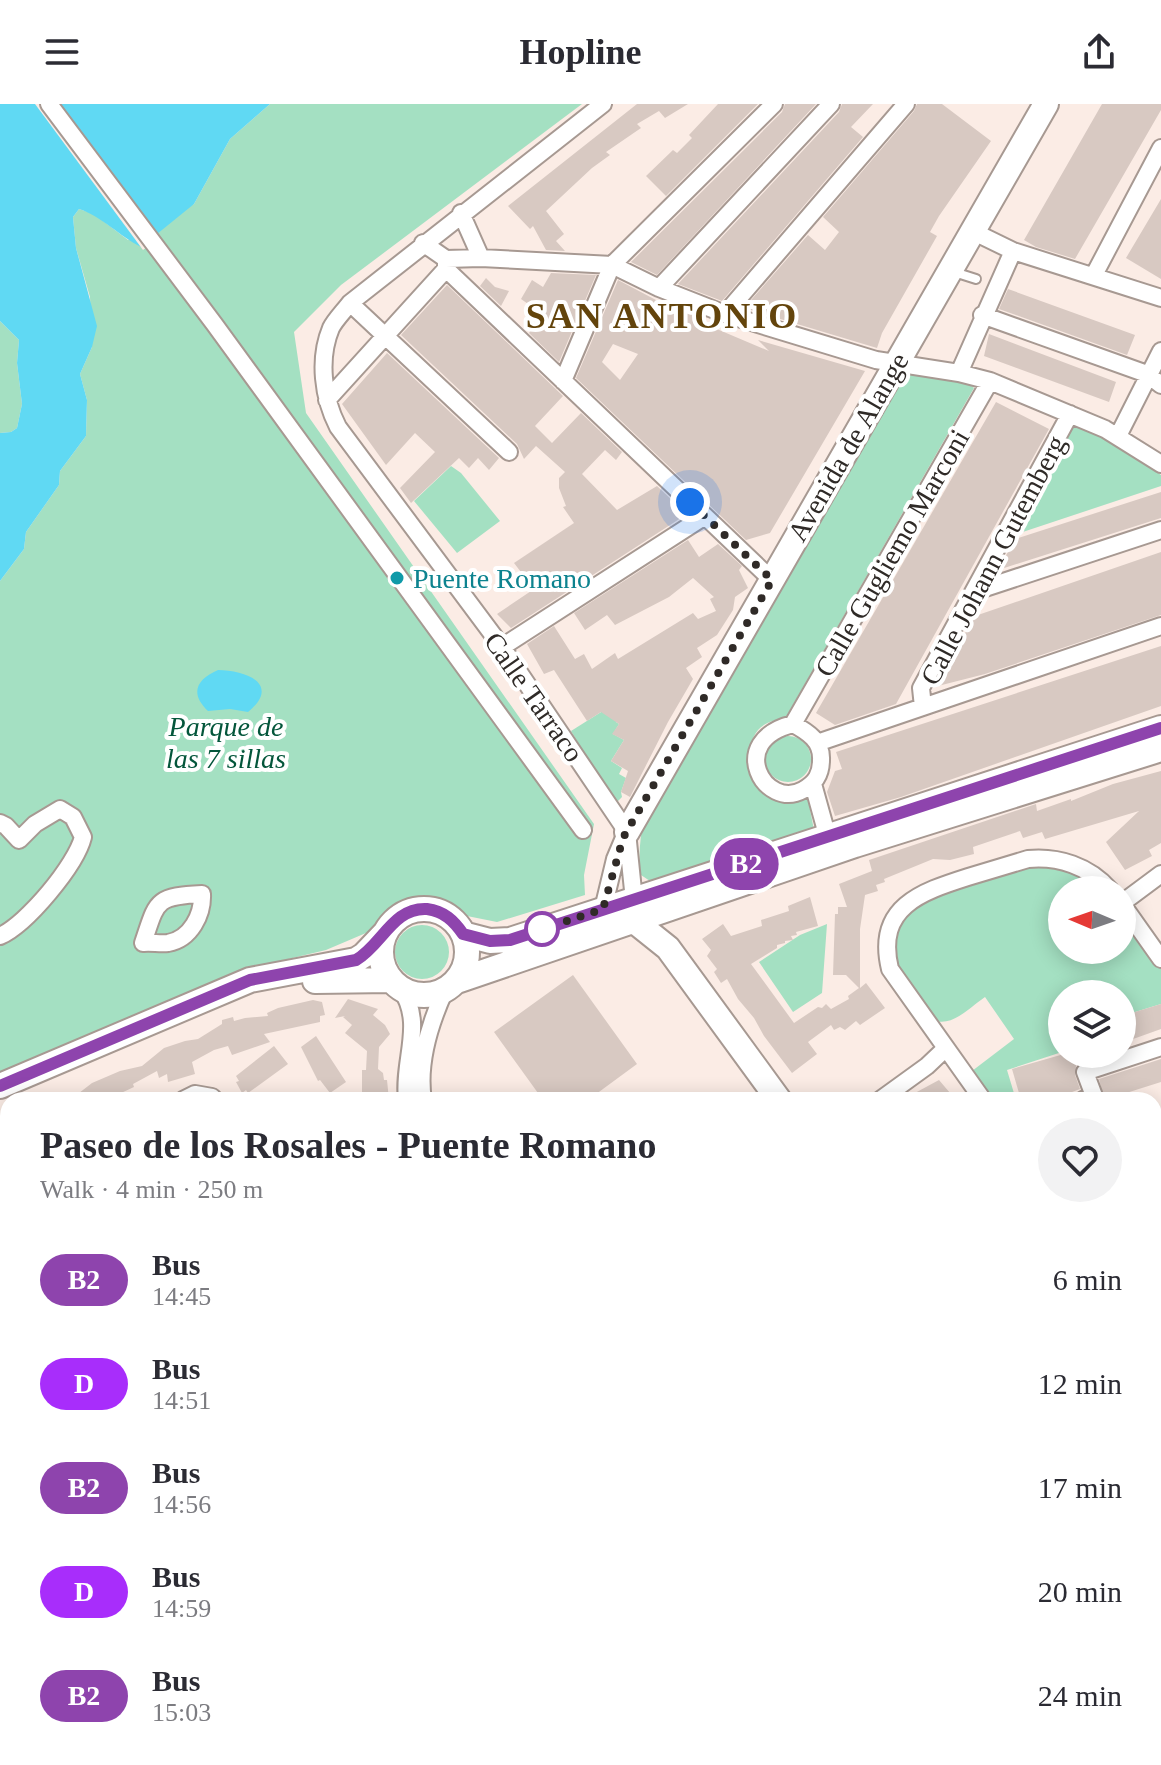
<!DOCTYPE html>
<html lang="en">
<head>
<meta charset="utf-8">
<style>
  :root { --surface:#fff; --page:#f2f2f3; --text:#2b2b33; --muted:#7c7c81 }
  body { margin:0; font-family:"Times New Roman",serif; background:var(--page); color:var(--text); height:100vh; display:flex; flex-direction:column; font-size:30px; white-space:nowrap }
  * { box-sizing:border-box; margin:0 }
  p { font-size:26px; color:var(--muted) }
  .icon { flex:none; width:44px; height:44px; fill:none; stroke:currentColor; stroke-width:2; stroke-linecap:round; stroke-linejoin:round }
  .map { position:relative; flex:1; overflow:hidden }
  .details { position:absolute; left:0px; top:988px; width:1162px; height:674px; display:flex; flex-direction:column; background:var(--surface); border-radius:24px 24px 0 0; box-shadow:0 4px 20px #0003 }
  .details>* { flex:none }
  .badge { padding:0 16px; border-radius:26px; font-size:28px; line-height:52px }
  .needle { width:52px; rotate:272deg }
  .fabs { position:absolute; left:1048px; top:772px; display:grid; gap:16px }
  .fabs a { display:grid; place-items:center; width:88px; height:88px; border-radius:50%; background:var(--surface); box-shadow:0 4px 20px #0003; font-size:40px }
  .you { position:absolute; width:40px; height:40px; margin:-20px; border:6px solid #fff; border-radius:50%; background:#1a73e8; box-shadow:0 0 0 12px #1a73e833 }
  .map>.badge { position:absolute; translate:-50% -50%; box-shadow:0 0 0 4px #fff }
  .round { display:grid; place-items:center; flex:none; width:84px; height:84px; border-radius:42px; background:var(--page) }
  .headline { display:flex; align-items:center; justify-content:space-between; height:136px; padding:0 40px }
  h1 { font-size:38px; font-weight:600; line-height:60px }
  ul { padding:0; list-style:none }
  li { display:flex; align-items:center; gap:24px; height:104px; padding:0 40px }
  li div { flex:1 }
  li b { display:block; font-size:30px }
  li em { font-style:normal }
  li .badge { min-width:88px; font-weight:700; text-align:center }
  header { display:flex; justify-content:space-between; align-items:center; height:104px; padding:0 40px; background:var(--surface); font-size:36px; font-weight:600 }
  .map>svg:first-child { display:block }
</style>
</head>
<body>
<header><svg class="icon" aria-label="menu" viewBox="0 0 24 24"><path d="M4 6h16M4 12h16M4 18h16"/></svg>Hopline<svg class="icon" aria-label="share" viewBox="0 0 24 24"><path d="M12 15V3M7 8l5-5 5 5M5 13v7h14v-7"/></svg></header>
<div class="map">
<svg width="1161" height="1661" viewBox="0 0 1161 1661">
  <rect width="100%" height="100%" fill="#fbece5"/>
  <path fill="#a4e0c2" d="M270,0H582L341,181L294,228L306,309L594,720L584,771L585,791L497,818L467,812L461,808L403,799L393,803L373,826L326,846L247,865L0,970V477L24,445L26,428L59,381L60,367L86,332L87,296L80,270L92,243L90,193L76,144L73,113L79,105L94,110L128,136L194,100L230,35Z
    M0,217L19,236L17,259L22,300L17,324L11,328L0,329Z
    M907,266L970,281L974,284L786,613C776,616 765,618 758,626C743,645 743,681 769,690C780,693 796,690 807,690L814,726L650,777L641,771C638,753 640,733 644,715Z
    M1073,319L1111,337L1161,371V382L1011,432Z
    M451,362L461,369L500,417L457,449L414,397Z
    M636,586V590L616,618L619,620L613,630L624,636L611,657L622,664L619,670L626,674L621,688L622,693L615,700L571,627Z
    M765 655a23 23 0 1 1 46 0a23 23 0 1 1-46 0Z
    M1035,761L1069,766L1099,786H1062V846H1122V817L1143,846L1161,865V900L1122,912V890H1062V948L1007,966L1016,996H990L972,967L1014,935L985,893C970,903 952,924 933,916C922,900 904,882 898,864C892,845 896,819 911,806C941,781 998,772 1035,761Z
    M827,820L822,889L793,908L759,858L800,831Z
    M395 848a27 27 0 1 1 54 0a27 27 0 1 1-54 0Z
    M8,1081V1302H0V1085Z
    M459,1654H599L601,1661H460Z"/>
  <path fill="#60d9f3" d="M0,0H270L230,35L194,100L141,143C119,132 103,113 79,105L73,113L76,144L97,222L92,243L80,270L87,296L86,332L60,367L59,381L26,428L24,445L0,477V329L11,328L17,324L22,300L17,259L19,236L0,217Z
    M218,566C245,566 282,580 248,608L230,605L208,607C189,589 197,575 218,566Z"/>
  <path fill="#fbece5" d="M35,0H57L158,135L143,146Z"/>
  <path fill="#d8c9c2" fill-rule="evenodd" d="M637,0H688L665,14L659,7L637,20L641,24L606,48L610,51L592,64L546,107L564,130L556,137L565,147L546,146L533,122L530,125L508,102Z
    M718,0H758L666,92L646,72L673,46L677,49L692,34L689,31Z
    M785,0H816L657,171L631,158L782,8Z
    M842,0H873L851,23L863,33L722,197L678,180L839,8Z
    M917,0H942L991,37L939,112L930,128L937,132L882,229L877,244L744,204L808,131L825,146L839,128L823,113L914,7Z
    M1102,0H1161V6L1075,155L1036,143L1024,136Z
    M1161,95V175L1126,154Z
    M551,169L596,171L559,258L529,229L541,209L521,195L532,176L543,183Z
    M486,174L495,183L509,187L501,202L480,182Z
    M618,176L675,206L677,203L696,211L694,213L706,218L705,220L769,247L758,236L865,267L770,429L746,436L576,274ZM613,240L638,250L620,276L602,258Z
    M447,181L563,292L535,322L552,339L581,309L622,348L616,356L605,346L582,370L617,406L657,382L687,410L511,524L497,510L534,485L514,459L574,419L563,403L566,402L559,384V374L565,368L536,342L524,355L517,340L401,231Z
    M1008,185L1135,231L1127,251L999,205Z
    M989,230L1116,278L1109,298L984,252Z
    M387,249L499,354L489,366L478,354L469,364L459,354L411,399L400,384L435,348L415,329L386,361L342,300Z
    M996,298L1049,325L896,600L835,621L816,609Z
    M1161,388V414L998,466L1015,435Z
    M688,436L699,453L718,440L742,462L739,466L748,484L735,493L733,506L717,531L697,544L702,553L686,564L693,575L668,618L630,693L621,688L628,667L611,657L624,636L612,630L619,620L601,608L587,617L554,566L544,570L527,540L554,522L575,555L584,550L592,565L615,549L618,555L693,509L698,515L716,507L710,495L714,493L693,474L669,493L615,521L607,511L585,526L574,509Z
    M1161,448V511L985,570L934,583L975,512Z
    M1161,542V602L901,693L835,712L827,688L835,667L842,665L836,648Z
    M1161,667V739L1149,746L1152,752L1125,766L1106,738L1139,707L1045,735L1042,728L1023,734L1020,727L973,743L974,750L950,756L933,755L884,775L885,778L876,781L878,787L865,791L860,825V884L866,879L885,904L860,921L856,917L845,926L840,923L834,926L831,921L808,938L817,950L792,969L764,932L754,914L738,895L727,875L721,879L714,868L717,865L707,852L711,846L702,835L723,820L731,832L762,822L761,816L789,807L788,802L810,793L818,822L796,828L797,831L791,832L793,836L785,837V839L777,841V844L751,860L794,919L818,903L822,904L826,900L831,905L849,895L848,892L859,884L846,871H833L835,810H838V803H847L839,780L872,767L869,756L1036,700L1037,707L1071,695V697L1113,680Z
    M573,871L637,960L588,996H543L494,928Z
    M348,895L378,905L373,911L385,921L390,930L379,943L378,965L383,969L384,976H387L389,996H362V966H366L367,947L345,929L352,921L343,913L345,912L335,914Z
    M313,896L322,898L325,911L320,912V918L264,930L270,938L232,951L228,942L214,946L192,958L195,970L168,978L167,970L159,974L157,967L133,980L134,983L106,996H70L92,979L120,967L142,962L164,944L185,937L198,935L222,920V916L233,913L234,917L245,914L268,912L267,909L278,904Z
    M1161,900V925L1122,939V912Z
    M316,932L346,978L330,989L320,976L318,977L301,943Z
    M274,942L288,960L248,989L246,986L242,989L236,978L239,977L236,972Z
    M1064,950H1073L1076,962L1075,971L1080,985L1051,996H1021L1012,965Z
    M1161,955V978L1104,996L1099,975Z
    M939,976L956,996H902Z"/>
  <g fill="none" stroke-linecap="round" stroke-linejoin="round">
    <defs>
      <path id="lane" d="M954,168L976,175"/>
      <path id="street" d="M49,0L215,221L583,726
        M603,0L350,199C344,207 335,216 331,224C318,255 323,294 338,323L502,543L627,728L634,796L627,802
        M972,127L1013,147L1161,194
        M423,139L446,155L481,154L461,109
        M481,154L612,161L659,184L725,210L876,256L959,269L990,277L1105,325L1161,360
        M446,155V165L772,476
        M1094,171L1161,44
        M659,184L831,0
        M350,199L509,348
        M725,210L906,0
        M982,211L1147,270L1161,281
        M959,269L1013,147
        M563,277L612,161L774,0
        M327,296L446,165
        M1118,332L1161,247
        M976,487L1161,426
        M502,543L705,412
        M923,603L921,584L1070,310
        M793,620L990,277
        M793,620C808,628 822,637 821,656C821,670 816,679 803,686C765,707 725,637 793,620Z
        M817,639L1161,522
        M813,680L828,734
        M0,719L6,722L19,736L35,720L60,705L73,713L83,733C76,761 27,820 0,832
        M202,790C203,810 191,835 168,839C160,840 151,838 143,839C157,798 154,792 202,790Z
        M1122,799L1161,770
        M1122,800L1161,855
        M603,805L615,755L626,729
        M401,885C425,920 402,957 407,996
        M183,996L195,990L212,993L215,996
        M423,996C417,959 430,919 445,886
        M880,996L927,962L946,944
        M983,996L890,865C875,803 921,788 968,773C988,767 1008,761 1028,755C1058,752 1089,762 1110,786
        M1083,996L1094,992L1085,968L1161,943
        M0,1079L8,1075
        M1154,1230L1161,1226
        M1154,1286L1161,1298
        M0,1441L8,1440
        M0,1556L8,1555
        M138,1654V1661
        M373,1654L374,1661
        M456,1654L457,1661
        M747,1654L750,1661
        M766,1654L768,1661
        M158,1661L215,1654
        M1145,1661L1154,1654"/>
      <path id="secondary" d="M627,728L1046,0
        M381 848a43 43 0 1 1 86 0a43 43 0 1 1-86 0Z
        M633,816L668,844L779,996
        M463,830L490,837L510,836L1161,624
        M315,877L391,876
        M457,877L855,741L1161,645
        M0,982L250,876L356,856L364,851L385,829
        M1154,1490L1161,1500"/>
    </defs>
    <use href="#lane" stroke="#a79992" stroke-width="12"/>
    <use href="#street" stroke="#a79992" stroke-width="20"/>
    <use href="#secondary" stroke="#a79992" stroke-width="28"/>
    <use href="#lane" stroke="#fff" stroke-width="8"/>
    <use href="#street" stroke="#fff" stroke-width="16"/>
    <use href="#secondary" stroke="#fff" stroke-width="24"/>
  </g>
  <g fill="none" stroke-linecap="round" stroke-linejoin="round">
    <defs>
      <path id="line" d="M0,982L250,876L356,856C382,841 393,803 427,805C444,807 454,817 463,830L490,837L510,836L1161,624"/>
    </defs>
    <use href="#line" stroke="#fff" stroke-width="18"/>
    <use href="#line" stroke="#8e44ad" stroke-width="12"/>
    <path stroke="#2f2a27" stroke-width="8" stroke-dasharray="0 14.4" d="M542,825L534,828L603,805L623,734L772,476L690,398"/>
  </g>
  <circle fill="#0f9aa8" stroke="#fff" stroke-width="3" cx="397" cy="474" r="8"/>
  <circle fill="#fff" stroke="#8e44ad" stroke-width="4" cx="542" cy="825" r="16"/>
  <g text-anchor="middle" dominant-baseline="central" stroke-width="8" stroke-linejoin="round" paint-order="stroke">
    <g font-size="28" fill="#2f2a27" stroke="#fff">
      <text transform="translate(848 343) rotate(-60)">Avenida de Alange</text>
      <text transform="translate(892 449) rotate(-60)">Calle Gugliemo Marconi</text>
      <text transform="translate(993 456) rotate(-62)">Calle Johann Gutemberg</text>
      <text transform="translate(534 593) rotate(55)">Calle Tarraco</text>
    </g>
    <g font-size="28" fill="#0d838f" stroke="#fff" text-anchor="start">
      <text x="413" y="474">Puente Romano</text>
    </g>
    <g font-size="28" font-style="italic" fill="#04563b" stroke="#fff">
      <text x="226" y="622">Parque de<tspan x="226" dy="32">las 7 sillas</tspan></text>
    </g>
    <g font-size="36" font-weight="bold" letter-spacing="2" fill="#63440c" stroke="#fff">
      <text x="662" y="212">SAN ANTONIO</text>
    </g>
  </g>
</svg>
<div class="fabs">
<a><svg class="needle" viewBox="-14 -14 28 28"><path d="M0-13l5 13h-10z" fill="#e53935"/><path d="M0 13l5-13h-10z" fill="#7c7c81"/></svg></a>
<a><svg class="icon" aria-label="layers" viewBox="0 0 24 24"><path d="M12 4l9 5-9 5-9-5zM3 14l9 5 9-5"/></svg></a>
</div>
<div class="you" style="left:690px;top:398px"></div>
<b class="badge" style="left:746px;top:760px;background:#8e44ad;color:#fff">B2</b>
<section class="details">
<div class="headline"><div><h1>Paseo de los Rosales - Puente Romano</h1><p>Walk · 4 min · 250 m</p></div><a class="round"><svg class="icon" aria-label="heart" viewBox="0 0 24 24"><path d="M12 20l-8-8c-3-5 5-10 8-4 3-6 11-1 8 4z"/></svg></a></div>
<ul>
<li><span class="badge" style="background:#8e44ad;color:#fff">B2</span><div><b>Bus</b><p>14:45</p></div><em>6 min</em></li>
<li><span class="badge" style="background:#a82dfb;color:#fff">D</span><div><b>Bus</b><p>14:51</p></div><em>12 min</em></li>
<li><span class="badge" style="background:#8e44ad;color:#fff">B2</span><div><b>Bus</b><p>14:56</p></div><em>17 min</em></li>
<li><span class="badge" style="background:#a82dfb;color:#fff">D</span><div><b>Bus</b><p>14:59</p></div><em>20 min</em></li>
<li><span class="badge" style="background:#8e44ad;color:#fff">B2</span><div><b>Bus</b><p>15:03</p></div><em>24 min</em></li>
</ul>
</section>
</div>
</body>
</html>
